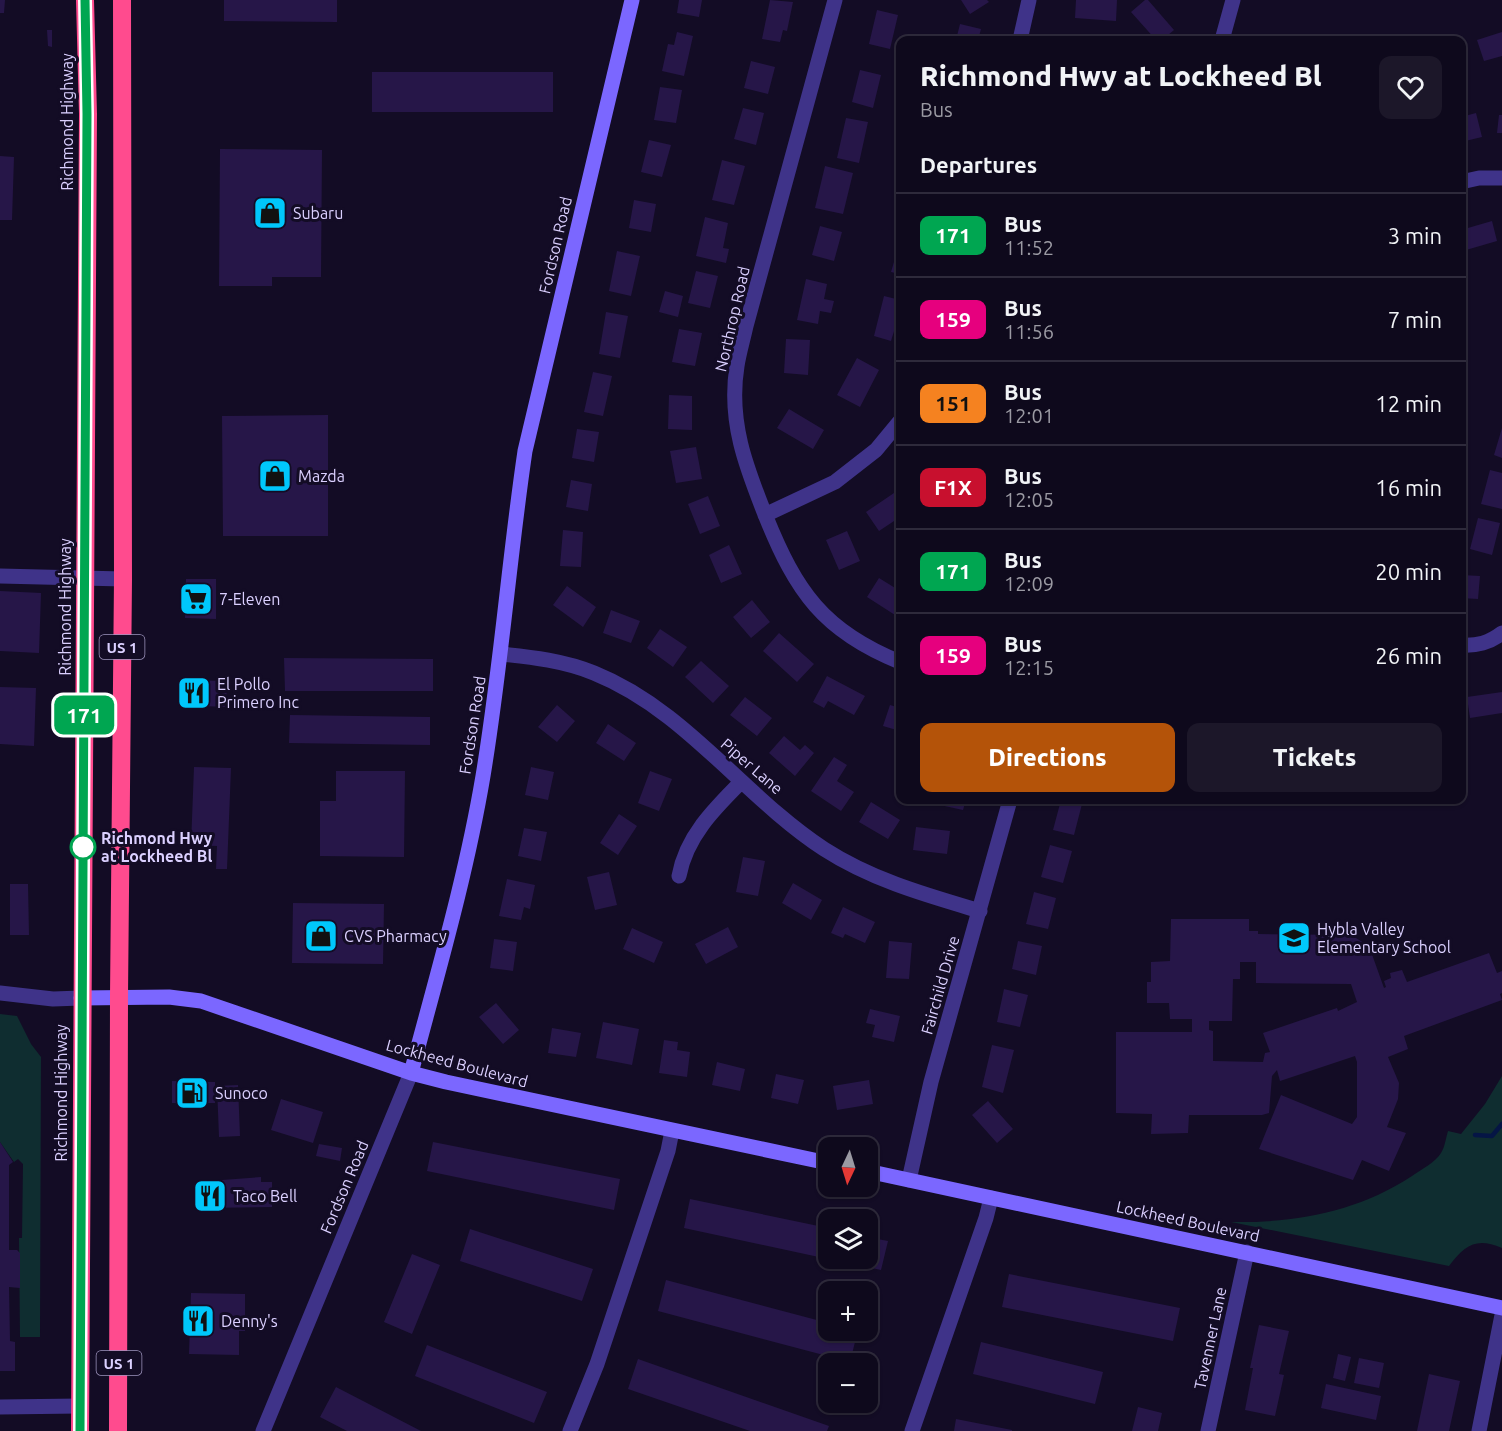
<!DOCTYPE html>
<html lang="en">
<head>
<meta charset="utf-8">
<style>
  :root { --surface:#0e091c; --page:#1c1729; --text:#f1f3f6; --muted:#9b9aa3; --line:#2e2a3b; --accent:#b45309 }
  body { margin:0; font-family:Ubuntu,sans-serif; background:var(--page); color:var(--text); height:100vh; display:flex; flex-direction:column; font-size:22px; white-space:nowrap }
  * { box-sizing:border-box; margin:0 }
  p { font-size:20px; color:var(--muted) }
  .icon { flex:none; width:33px; height:33px; fill:none; stroke:currentColor; stroke-width:2; stroke-linecap:round; stroke-linejoin:round }
  .map { position:relative; flex:1; overflow:hidden }
  .details { position:absolute; left:896px; top:36px; width:570px; height:768px; display:flex; flex-direction:column; background:var(--surface); border-radius:12px; box-shadow:0 2px 4px #0004,0 0 0 2px var(--line) }
  .details>* { flex:none }
  .badge { padding:0 12px; border-radius:9px; font-size:21px; line-height:39px }
  .needle { width:39px; rotate:184deg }
  .controls { position:absolute; left:818px; top:1137px; display:grid; gap:12px }
  .controls a { display:grid; place-items:center; width:60px; height:60px; border-radius:12px; background:var(--surface); box-shadow:0 2px 4px #0004,0 0 0 2px var(--line); font-size:30px }
  .map>.badge { position:absolute; translate:-50% -50%; box-shadow:0 0 0 3px #fff }
  h2 { padding:0 24px; font-size:22px; line-height:54px }
  .round { display:grid; place-items:center; flex:none; width:63px; height:63px; border-radius:12px; background:var(--page) }
  .overview { display:flex; align-items:center; justify-content:space-between; height:102px; padding:0 24px }
  h1 { font-size:28px; font-weight:800; line-height:45px }
  .cta { display:flex; gap:12px; margin-top:auto; padding:12px 24px }
  .cta a { flex:1; height:69px; border-radius:12px; background:var(--accent); color:#fff; font-size:24px; font-weight:800; line-height:69px; text-align:center }
  .cta a+a { background:var(--page); color:var(--text) }
  ul { padding:0; list-style:none }
  li { display:flex; align-items:center; gap:18px; height:84px; padding:0 24px; border-top:2px solid var(--line) }
  li div { flex:1 }
  li b { display:block; font-size:22px }
  li em { font-style:normal }
  li .badge { min-width:66px; font-weight:700; text-align:center }
  .map>svg:first-child { display:block }
</style>
</head>
<body>
<div class="map">
<svg width="1502" height="1431" viewBox="0 0 1502 1431">
  <rect width="100%" height="100%" fill="#130c25"/>
  <path fill="#0f2d30" d="M0,1014L17,1016L31,1044L41,1057L40,1337H20L19,1238H22L23,1164L18,1159L14,1162L0,1142Z
    M1502,1076V1248C1476,1237 1465,1245 1449,1266L1231,1222C1296,1223 1357,1212 1412,1176C1420,1170 1436,1162 1441,1153C1445,1147 1446,1137 1448,1131L1461,1134L1485,1104Z"/>
  <g fill="none" stroke-linecap="round" stroke-linejoin="round">
    <path stroke="#051545" stroke-width="4.5" d="M1475,1135L1492,1136L1502,1124"/>
  </g>
  <path fill="#261648" fill-rule="evenodd" d="M0,0H5L4,13H0Z
    M224,0H337V22L224,21Z
    M679,0H702L699,17L677,13Z
    M770,0L793,2L787,31L783,30L780,42L762,39Z
    M961,0H987L989,2L970,14Z
    M1076,0H1117L1116,21L1075,18Z
    M1145,0H1148L1174,30L1162,40H1156L1131,12Z
    M877,10L898,15L890,49L869,44Z
    M960,24L981,29L978,40H956Z
    M47,30H52V47L48,46Z
    M677,32L693,36L684,76L662,71L668,44L674,45Z
    M1502,32V56L1484,61L1477,40Z
    M751,61L775,67L768,94L744,88Z
    M860,70L881,75L873,108L852,102Z
    M372,72H553V112H372Z
    M660,87L682,90L676,123L654,120Z
    M743,108L764,113L756,145L734,139Z
    M1476,113L1482,137L1461,142V117Z
    M1499,115H1502V133H1497Z
    M846,118L868,122L859,163L837,158Z
    M649,140L671,145L662,177L641,172Z
    M220,149L322,150L321,277H272V286H219Z
    M0,156L14,157L12,220H0Z
    M722,160L745,166L734,205L712,200Z
    M825,166L853,173L843,214L815,208Z
    M634,200L656,204L651,232L629,228Z
    M705,217L728,223L723,248L729,249L726,263L696,256Z
    M1492,221L1497,241L1466,250L1461,230Z
    M820,226L842,232L834,261L812,255Z
    M900,242V274L891,272Z
    M617,251L640,256L631,296L609,291Z
    M696,271L718,276L710,308L688,303Z
    M806,279L827,284L824,299L834,301L831,313L820,311L818,324L797,320Z
    M665,291L683,296L678,317L659,312Z
    M884,296L900,300V329L895,328L891,341L874,336Z
    M606,312L628,316L620,358L599,354Z
    M679,329L702,333L695,366L672,362Z
    M786,339L810,340L808,375L784,373Z
    M857,358L879,370L860,407L837,395Z
    M593,372L612,376L603,416L584,412Z
    M669,395L692,396V430L668,429Z
    M789,409L824,430L813,449L777,428Z
    M328,415V536H223L222,416Z
    M1502,428V458L1494,455Z
    M577,429L599,432L594,462L572,458Z
    M696,447L702,479L676,483L670,451Z
    M1490,470L1502,473V509L1481,504Z
    M571,480L592,484L588,511L566,507Z
    M894,493L900,502V517L879,531L866,512Z
    M708,496L720,526L700,534L688,504Z
    M1478,518L1500,523L1492,555L1470,549Z
    M563,530L583,532L581,567L560,566Z
    M847,531L860,561L839,570L826,540Z
    M729,545L742,574L721,583L709,555Z
    M1461,575L1480,576L1478,599L1461,598Z
    M879,578L900,591V606L895,615L867,597Z
    M186,579H216V619L185,618Z
    M567,586L596,607L583,627L553,605Z
    M0,591L41,593L39,653L0,651Z
    M752,600L770,622L751,638L733,617Z
    M611,610L640,621L631,643L603,633Z
    M660,629L687,647L673,667L647,648Z
    M779,633L814,664L797,682L763,651Z
    M284,658L433,659V691H285Z
    M701,661L729,686L713,703L685,677Z
    M827,676L865,696L854,715L828,701L824,708L813,702Z
    M179,680L227,681L226,707L178,705Z
    M0,687L36,688L34,746L0,744Z
    M1502,692V713L1470,718L1467,697Z
    M745,697L772,718L757,736L730,715Z
    M557,705L575,721L557,742L538,727Z
    M890,705L900,708V731L883,726Z
    M290,715L430,717V745L289,743Z
    M608,724L636,743L624,761L596,743Z
    M784,736L800,750L805,745L814,753L795,776L769,753Z
    M834,757L847,765L837,781L854,792L841,811L811,791Z
    M194,767L231,768L227,869H216L217,846L191,845Z
    M531,767L554,772L548,800L525,795Z
    M336,771H405L404,857L320,856V801H336Z
    M650,771L672,779L659,811L638,803Z
    M941,800H966L963,810L940,805Z
    M1061,800L1082,804L1074,835L1053,830Z
    M871,802L900,820L888,839L859,822Z
    M619,814L637,826L618,855L600,843Z
    M916,827L950,831L947,854L913,850Z
    M524,828L547,832L541,861L518,856Z
    M1050,845L1072,851L1063,883L1041,877Z
    M743,857L765,861L758,896L736,892Z
    M609,872L617,905L595,910L587,877Z
    M507,879L535,885L530,909L524,907L521,920L499,916Z
    M793,883L822,900L811,920L782,903Z
    M10,884H28L29,935H10Z
    M1034,892L1056,898L1048,929L1026,924Z
    M293,903L384,904L383,964L292,963Z
    M843,907L875,922L865,943L845,934L843,938L831,933Z
    M1171,919H1249V931H1258V934L1351,935L1369,946L1384,988L1386,987L1384,981L1391,978L1390,973L1402,970L1407,982L1489,953L1497,973L1502,971V993L1500,994L1502,1000L1404,1036L1408,1049L1388,1057L1399,1083L1398,1099L1387,1127L1406,1133L1389,1171L1362,1160L1353,1180L1259,1149L1281,1095L1352,1124L1357,1117V1062L1355,1056L1280,1081L1277,1070L1272,1076L1269,1113L1262,1115H1189L1188,1133L1151,1134L1152,1114L1116,1113V1032H1192V1019H1170L1169,1003H1147V982H1151V962L1170,961ZM1240,962H1256V983L1351,984L1357,1002L1338,1011L1337,1008L1263,1033L1270,1052L1265,1053L1263,1062L1213,1061V1031L1209,1030V1021H1232L1233,979H1240Z
    M728,927L738,947L706,964L695,944Z
    M632,928L663,942L654,963L623,949Z
    M494,939L517,942L513,971L490,968Z
    M889,941L912,943L909,979L886,978Z
    M1018,941L1042,946L1036,975L1012,969Z
    M1004,989L1028,995L1020,1027L997,1022Z
    M496,1003L519,1030L503,1044L479,1017Z
    M870,1009L900,1016L894,1042L872,1037L875,1025L866,1023Z
    M603,1022L639,1029L632,1065L596,1058Z
    M552,1028L581,1033L576,1057L548,1053Z
    M664,1040L678,1042L677,1050L690,1052L687,1077L659,1073Z
    M992,1045L1014,1050L1003,1093L982,1087Z
    M717,1062L745,1069L740,1091L712,1085Z
    M776,1074L804,1080L798,1104L771,1098Z
    M869,1080L873,1104L837,1110L833,1086Z
    M172,1081L215,1082V1103H172Z
    M238,1085L240,1136L219,1137L217,1086Z
    M281,1099L323,1112L313,1143L271,1130Z
    M988,1101L1013,1129L997,1143L972,1115Z
    M0,1142L13,1162L9,1165V1250H17L20,1253V1288L9,1287L10,1341L15,1342V1371H0Z
    M433,1142L620,1179L614,1210L427,1171Z
    M319,1144L342,1148L340,1161L316,1156Z
    M261,1177V1182H272V1207L203,1208V1183H222V1180Z
    M690,1199L828,1228V1259L684,1228Z
    M470,1229L593,1269L582,1301L460,1261Z
    M867,1237L888,1241L881,1270L830,1259L867,1258Z
    M412,1254L440,1265L412,1334L384,1322Z
    M1009,1274L1180,1308L1173,1341L1002,1307Z
    M666,1280L828,1323V1330H858L850,1362L658,1311Z
    M191,1293L245,1294V1331H239V1355L189,1354Z
    M1259,1325L1289,1331L1279,1374L1284,1375L1275,1416L1245,1410L1253,1368H1250Z
    M981,1342L1103,1372L1095,1404L973,1374Z
    M427,1345L547,1392L534,1423L415,1376Z
    M1338,1354L1351,1357L1345,1381L1333,1378Z
    M1359,1358L1384,1363L1379,1388L1354,1383Z
    M638,1359L829,1426L827,1431H750L628,1389Z
    M1429,1374L1460,1381L1449,1431H1417Z
    M1326,1384L1381,1396L1376,1420L1321,1408Z
    M336,1387L421,1431H347L320,1417Z
    M1138,1407L1162,1413L1158,1431H1132Z
    M956,1419L1012,1430V1431H954Z"/>
  <g fill="none" stroke-linecap="round" stroke-linejoin="round">
    <path stroke="#3f3389" stroke-width="15" d="M835,0L746,326C743,340 739,353 737,366C728,421 746,467 766,517C796,591 823,631 900,662
      M1020,40L1029,0
      M1222,40L1233,0
      M1461,182L1479,178H1502
      M765,515L835,482L876,450L900,421
      M0,576L123,579
      M1461,645C1477,646 1489,643 1502,633
      M501,654C532,657 565,661 594,673C686,710 743,796 824,849C872,880 926,895 980,911
      M679,876C686,837 714,809 741,782
      M0,993L53,999L81,998
      M909,1180L931,1082L1010,800
      M0,1407L80,1406
      M263,1431L411,1073
      M570,1431L597,1364L668,1151L672,1131
      M912,1431L986,1218L991,1198
      M1208,1431L1247,1252
      M1479,1431L1502,1315"/>
    <path stroke="#7b67ff" stroke-width="15" d="M81,998L169,997L201,1001L411,1073L446,1082L828,1163
      M411,1073C437,975 466,877 483,776C501,668 509,559 525,451L632,0
      M867,1171L1502,1308"/>
    <path stroke="#ff4b8e" stroke-width="18" d="M80,1431L88,114L85,0
      M118,1431L119,996L123,579L122,0"/>
  </g>
  <g fill="none" stroke-linecap="round" stroke-linejoin="round">
    <defs>
      <path id="line" d="M80,1431L87,114L85,0"/>
    </defs>
    <use href="#line" stroke="#fff" stroke-width="14"/>
    <use href="#line" stroke="#00a651" stroke-width="9"/>
  </g>
  <defs>
    <symbol id="shop-square" viewBox="-11 -11 22 22"><rect x="-9" y="-9" width="18" height="18" rx="4" fill="#00c7fb" stroke="#130c25"/><path d="M-5-2.5h2.3a2.7 3.5 0 0 1 5.4 0H5L5.5 6h-11ZM-1.5-2.5h3a1.5 2.3 0 0 0-3 0Z" fill="#111"/></symbol>
    <symbol id="supermarket-square" viewBox="-11 -11 22 22"><rect x="-9" y="-9" width="18" height="18" rx="4" fill="#00c7fb" stroke="#130c25"/><path d="M-6-5.5h2.5l.6 2H6L4.5 2H-2.5L-4.4-4H-6ZM-1.5 3.2a1.3 1.3 0 1 0 .1 0ZM3 3.2a1.3 1.3 0 1 0 .1 0Z" fill="#111"/></symbol>
    <symbol id="restaurant-square" viewBox="-11 -11 22 22"><rect x="-9" y="-9" width="18" height="18" rx="4" fill="#00c7fb" stroke="#130c25"/><path d="M-5-6h1v4h1v-4h1v4h1v-4h1v5L-1.5 .5V6h-2V.5L-5-1ZM5-6V6H3V1.5H1.5Q1.5-4 5-6Z" fill="#111"/></symbol>
    <symbol id="school-square" viewBox="-11 -11 22 22"><rect x="-9" y="-9" width="18" height="18" rx="4" fill="#00c7fb" stroke="#130c25"/><path d="M0-5L7-2L0 1L-7-2ZM-4 1L0 2.5L4 1V4Q0 6-4 4Z" fill="#111"/></symbol>
    <symbol id="fuel-square" viewBox="-11 -11 22 22"><rect x="-9" y="-9" width="18" height="18" rx="4" fill="#00c7fb" stroke="#130c25"/><path d="M-5.5-6h7V0h2V4h1.3V-2.5L3-4.5l.8-.8L6-3V5H2.5V1h-1V6h-7ZM-4.2-4.7v3.2H.2V-4.7Z" fill="#111"/></symbol>
  </defs>
  <g fill-rule="evenodd">
    <use href="#shop-square" x="251" y="194" width="38" height="38"/>
    <use href="#shop-square" x="256" y="457" width="38" height="38"/>
    <use href="#supermarket-square" x="177" y="580" width="38" height="38"/>
    <use href="#restaurant-square" x="175" y="674" width="38" height="38"/>
    <use href="#shop-square" x="302" y="917" width="38" height="38"/>
    <use href="#school-square" x="1275" y="919" width="38" height="38"/>
    <use href="#fuel-square" x="173" y="1074" width="38" height="38"/>
    <use href="#restaurant-square" x="191" y="1177" width="38" height="38"/>
    <use href="#restaurant-square" x="179" y="1302" width="38" height="38"/>
  </g>
  <circle fill="#fff" stroke="#00a651" stroke-width="3" cx="83" cy="847" r="12"/>
  <g text-anchor="middle" dominant-baseline="central" stroke-width="6" stroke-linejoin="round" paint-order="stroke">
    <g fill="#130c25" stroke="#9f95be" stroke-width="1.5">
      <rect x="99.5" y="635" width="45" height="24" rx="4.5"/>
      <rect x="96.5" y="1351" width="45" height="24" rx="4.5"/>
    </g>
    <g font-size="15" font-weight="bold" fill="#dbd0ff">
      <text x="122" y="647">US 1</text>
      <text x="119" y="1363">US 1</text>
    </g>
    <g font-size="16" fill="#dbd0ff" stroke="#130c25">
      <text transform="translate(67 122) rotate(-90)">Richmond Highway</text>
      <text transform="translate(555 245) rotate(-77)">Fordson Road</text>
      <text transform="translate(732 319) rotate(-77)">Northrop Road</text>
      <text transform="translate(65 607) rotate(-90)">Richmond Highway</text>
      <text transform="translate(472 725) rotate(-81)">Fordson Road</text>
      <text transform="translate(752 766) rotate(41)">Piper Lane</text>
      <text transform="translate(940 985) rotate(-74)">Fairchild Drive</text>
      <text transform="translate(457 1063) rotate(15)">Lockheed Boulevard</text>
      <text transform="translate(61 1093) rotate(-90)">Richmond Highway</text>
      <text transform="translate(344 1187) rotate(-67)">Fordson Road</text>
      <text transform="translate(1188 1221) rotate(12)">Lockheed Boulevard</text>
      <text transform="translate(1210 1338) rotate(-78)">Tavenner Lane</text>
    </g>
    <g font-size="16" fill="#dbd0ff" stroke="#130c25" text-anchor="start">
      <text x="293" y="213">Subaru</text>
      <text x="298" y="476">Mazda</text>
      <text x="219" y="599">7-Eleven</text>
      <text x="217" y="684">El Pollo<tspan x="217" dy="18">Primero Inc</tspan></text>
      <text x="1317" y="929">Hybla Valley<tspan x="1317" dy="18">Elementary School</tspan></text>
      <text x="344" y="936">CVS Pharmacy</text>
      <text x="215" y="1093">Sunoco</text>
      <text x="233" y="1196">Taco Bell</text>
      <text x="221" y="1321">Denny's</text>
    </g>
    <g font-size="16" font-weight="bold" fill="#dbd0ff" stroke="#130c25" text-anchor="start">
      <text x="101" y="838">Richmond Hwy<tspan x="101" dy="18">at Lockheed Bl</tspan></text>
    </g>
  </g>
</svg>
<div class="controls">
<a><svg class="needle" viewBox="-14 -14 28 28"><path d="M0-13l5 13h-10z" fill="#e53935"/><path d="M0 13l5-13h-10z" fill="#9b9aa3"/></svg></a>
<a><svg class="icon" aria-label="layers" viewBox="0 0 24 24"><path d="M12 4l9 5-9 5-9-5zM3 14l9 5 9-5"/></svg></a>
<a>+</a>
<a>−</a>
</div>
<b class="badge" style="left:84px;top:715px;background:#00a651;color:#fff">171</b>
<section class="details">
<div class="overview"><div><h1>Richmond Hwy at Lockheed Bl</h1><p>Bus</p></div><a class="round"><svg class="icon" aria-label="heart" viewBox="0 0 24 24"><path d="M12 20l-8-8c-3-5 5-10 8-4 3-6 11-1 8 4z"/></svg></a></div>
<h2>Departures</h2>
<ul>
<li><span class="badge" style="background:#00a651;color:#fff">171</span><div><b>Bus</b><p>11:52</p></div><em>3 min</em></li>
<li><span class="badge" style="background:#e6007e;color:#fff">159</span><div><b>Bus</b><p>11:56</p></div><em>7 min</em></li>
<li><span class="badge" style="background:#f58220;color:#111">151</span><div><b>Bus</b><p>12:01</p></div><em>12 min</em></li>
<li><span class="badge" style="background:#c8102e;color:#fff">F1X</span><div><b>Bus</b><p>12:05</p></div><em>16 min</em></li>
<li><span class="badge" style="background:#00a651;color:#fff">171</span><div><b>Bus</b><p>12:09</p></div><em>20 min</em></li>
<li><span class="badge" style="background:#e6007e;color:#fff">159</span><div><b>Bus</b><p>12:15</p></div><em>26 min</em></li>
</ul>
<div class="cta"><a>Directions</a><a>Tickets</a></div>
</section>
</div>
</body>
</html>
